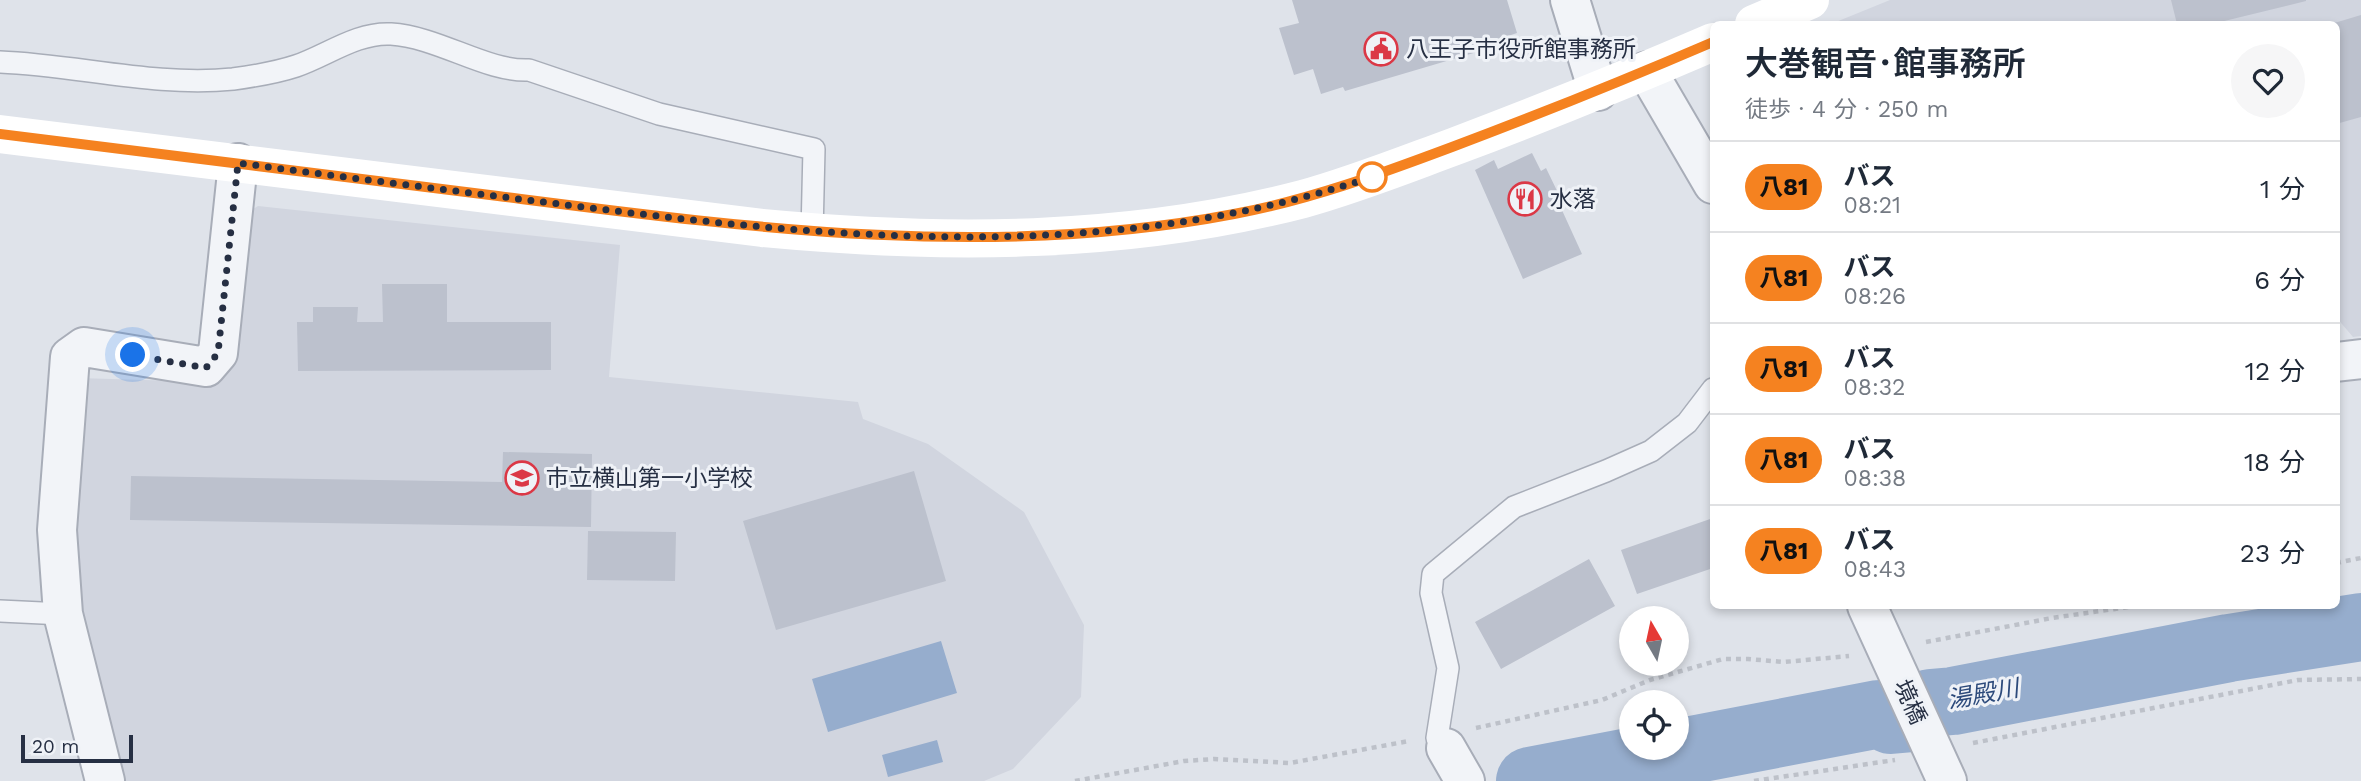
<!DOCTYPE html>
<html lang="ja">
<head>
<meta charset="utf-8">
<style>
  :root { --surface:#fff; --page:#f6f6f7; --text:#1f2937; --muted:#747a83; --line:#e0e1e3 }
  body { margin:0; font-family:"Work Sans","Noto Sans JP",sans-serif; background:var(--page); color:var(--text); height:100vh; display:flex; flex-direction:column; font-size:26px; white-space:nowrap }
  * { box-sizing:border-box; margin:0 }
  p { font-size:23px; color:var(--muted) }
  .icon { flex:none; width:38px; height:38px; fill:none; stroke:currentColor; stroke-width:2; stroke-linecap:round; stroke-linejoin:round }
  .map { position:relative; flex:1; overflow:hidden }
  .drawer { position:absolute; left:1710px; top:21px; width:630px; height:588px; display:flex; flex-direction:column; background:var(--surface); border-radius:10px; box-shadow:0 4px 10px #0003 }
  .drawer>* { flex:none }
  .badge { padding:0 14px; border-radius:23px; font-size:24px; line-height:46px }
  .needle { width:46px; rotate:351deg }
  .tools { position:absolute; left:1619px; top:606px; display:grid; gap:14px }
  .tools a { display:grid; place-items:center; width:70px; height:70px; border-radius:50%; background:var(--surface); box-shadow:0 4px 10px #0003; font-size:35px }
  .scale { position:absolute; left:21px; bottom:18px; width:112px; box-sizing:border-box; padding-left:7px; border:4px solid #262f43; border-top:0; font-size:19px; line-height:24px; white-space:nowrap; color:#262f43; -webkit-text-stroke:5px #eff2f7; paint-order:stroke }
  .you { position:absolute; width:35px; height:35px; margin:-18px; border:5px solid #fff; border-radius:50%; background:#1a73e8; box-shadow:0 0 0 10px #1a73e833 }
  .map>.badge { position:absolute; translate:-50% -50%; box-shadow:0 0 0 4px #fff }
  .round { display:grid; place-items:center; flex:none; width:74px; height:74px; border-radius:37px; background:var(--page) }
  .overview { display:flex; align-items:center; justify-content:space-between; height:119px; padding:0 35px }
  h1 { font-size:33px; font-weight:600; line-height:52px }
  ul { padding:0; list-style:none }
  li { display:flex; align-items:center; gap:21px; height:91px; padding:0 35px; border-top:2px solid var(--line) }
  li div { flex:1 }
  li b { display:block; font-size:26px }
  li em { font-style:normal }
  li .badge { min-width:77px; font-weight:700; text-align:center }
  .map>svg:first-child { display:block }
</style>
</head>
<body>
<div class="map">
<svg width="2361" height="781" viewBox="0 0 2361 781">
  <rect width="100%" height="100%" fill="#dfe3ea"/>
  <path fill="#d1d5df" d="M1890,0H2361V336L2353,337L2336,317V24H1831Z
    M258,206L620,245L609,377L858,402L863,419L928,444L1024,512L1084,625L1081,697L1013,769L984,781H111L61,541L78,378L212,382L239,218Z"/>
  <path fill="#96adcd" d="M941,641L957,693L828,732L812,679Z
    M937,740L943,762L888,777L882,755Z"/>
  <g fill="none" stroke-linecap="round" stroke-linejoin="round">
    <path stroke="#96adcd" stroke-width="68" d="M1530,781L1879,714L1891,720L1914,718L1930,703L1953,701L2229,648L2361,627"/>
  </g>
  <path fill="#bcc1cd" d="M1292,0H1507L1517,33L1475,47L1477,52L1345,91L1343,87L1321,94L1313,69L1294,75L1279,28L1299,23Z
    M2171,0H2306V1L2212,24H2177Z
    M2361,15V117L2336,124V24H2331Z
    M1532,153L1541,171L1546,168L1560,197L1553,200L1557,209L1561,208L1582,254L1523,279L1475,170L1494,160L1498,169Z
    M382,284H447V322H551V370L298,371L297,322H313V307H358L357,322H383Z
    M503,452L592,454L591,527L130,520L131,476L502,482Z
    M914,471L946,581L776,630L743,521Z
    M1713,518V568L1637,594L1621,550Z
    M588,531L676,532L675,581L587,580Z
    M1589,559L1615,606L1501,669L1475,622Z"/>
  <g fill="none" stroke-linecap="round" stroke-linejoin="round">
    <defs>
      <path id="lane" d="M0,62C77,65 156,87 233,79C255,76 275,73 296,66C326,56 357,32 391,34C439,37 486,72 529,70L659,114L814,149L812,233
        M0,611L63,614
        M1446,748L1437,738L1448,668L1431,593L1433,574L1514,507L1606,471L1651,451L1687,423L1713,389"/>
      <path id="street" d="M1570,0L1598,91
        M1647,71L1713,184
        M2336,362L2361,359
        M1867,606L1947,781
        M1446,748L1465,781
        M105,781L63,614L57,530L70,357L84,347L206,367L218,353L238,163"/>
    </defs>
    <use href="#lane" stroke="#a8adb8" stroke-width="24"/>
    <use href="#street" stroke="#a8adb8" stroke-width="42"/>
    <path stroke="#bdc1c9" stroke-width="4.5" stroke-dasharray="5 5" stroke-linecap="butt" d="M2336,563L2361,558
      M1926,642L2052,618L2135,606
      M1476,728L1602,700L1650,680L1723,659H1748L1784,662L1849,656
      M1973,743L2298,680L2361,679
      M1075,781L1184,761L1214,759L1290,763L1409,741
      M1754,781L1895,760"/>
    <use href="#lane" stroke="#f2f4f8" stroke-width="21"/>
    <use href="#street" stroke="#f2f4f8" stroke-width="38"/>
    <path stroke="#fff" stroke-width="38" d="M1754,24L1810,0
      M0,134L762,228C942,245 1127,245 1303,199C1354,185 1404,165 1453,147C1541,114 1627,79 1713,42"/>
  </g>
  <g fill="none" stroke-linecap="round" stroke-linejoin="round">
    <defs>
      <path id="line" d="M0,134C166,155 332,175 498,196C742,227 989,261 1234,214C1309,200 1380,174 1452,147C1540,114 1627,79 1713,42"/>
    </defs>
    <use href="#line" stroke="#fff" stroke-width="16"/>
    <use href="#line" stroke="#f58220" stroke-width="10"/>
    <path stroke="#262f43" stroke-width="7" stroke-dasharray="0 12.6" d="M133,355L206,368L218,353L238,163C350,178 463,192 575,206C845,240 1108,264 1372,177"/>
  </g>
  <defs>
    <symbol id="civic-ring" viewBox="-11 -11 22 22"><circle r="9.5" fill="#eff2f7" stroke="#db3846" stroke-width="1.5"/><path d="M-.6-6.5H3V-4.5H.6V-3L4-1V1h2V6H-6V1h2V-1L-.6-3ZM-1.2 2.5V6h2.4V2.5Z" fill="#db3846"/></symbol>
    <symbol id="restaurant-ring" viewBox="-11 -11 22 22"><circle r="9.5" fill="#eff2f7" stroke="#db3846" stroke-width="1.5"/><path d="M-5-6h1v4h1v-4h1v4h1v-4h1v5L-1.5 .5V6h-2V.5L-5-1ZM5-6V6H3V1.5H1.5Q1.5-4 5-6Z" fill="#db3846"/></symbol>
    <symbol id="school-ring" viewBox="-11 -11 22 22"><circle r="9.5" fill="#eff2f7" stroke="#db3846" stroke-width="1.5"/><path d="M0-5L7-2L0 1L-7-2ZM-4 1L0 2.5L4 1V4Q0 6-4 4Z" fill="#db3846"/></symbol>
  </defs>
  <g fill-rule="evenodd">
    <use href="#civic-ring" x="1362" y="30" width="38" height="38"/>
    <use href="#restaurant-ring" x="1506" y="180" width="38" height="38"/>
    <use href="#school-ring" x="503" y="459" width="38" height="38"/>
  </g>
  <circle fill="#fff" stroke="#f58220" stroke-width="3.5" cx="1372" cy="177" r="14"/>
  <g text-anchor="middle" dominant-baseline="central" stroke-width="6" stroke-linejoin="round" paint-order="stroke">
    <g font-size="23" fill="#262f43" stroke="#eff2f7" text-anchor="start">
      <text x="1406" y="49">八王子市役所館事務所</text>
      <text x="1550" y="199">水落</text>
      <text x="546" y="478">市立横山第一小学校</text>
    </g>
    <g font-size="23" fill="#262f43" stroke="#eff2f7">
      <text transform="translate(1910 702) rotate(66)">境橋</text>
    </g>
    <g font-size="24" font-style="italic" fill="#2c4a7b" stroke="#eff2f7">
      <text transform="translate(1983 694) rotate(-10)">湯殿川</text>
    </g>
  </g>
</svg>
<div class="tools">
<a><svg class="needle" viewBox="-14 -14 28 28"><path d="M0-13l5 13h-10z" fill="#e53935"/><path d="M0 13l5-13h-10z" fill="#747a83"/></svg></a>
<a><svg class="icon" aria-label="locate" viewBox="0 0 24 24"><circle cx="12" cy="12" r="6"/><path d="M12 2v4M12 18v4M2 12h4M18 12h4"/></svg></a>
</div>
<div class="scale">20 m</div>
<div class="you" style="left:133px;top:355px"></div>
<section class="drawer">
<div class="overview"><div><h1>大巻観音･館事務所</h1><p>徒歩 · 4 分 · 250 m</p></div><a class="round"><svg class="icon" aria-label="heart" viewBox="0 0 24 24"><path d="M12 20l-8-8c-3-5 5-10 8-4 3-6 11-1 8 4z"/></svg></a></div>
<ul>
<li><span class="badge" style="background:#f58220;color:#111">八81</span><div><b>バス</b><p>08:21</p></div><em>1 分</em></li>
<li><span class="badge" style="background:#f58220;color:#111">八81</span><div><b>バス</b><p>08:26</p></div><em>6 分</em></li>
<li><span class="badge" style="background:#f58220;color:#111">八81</span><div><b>バス</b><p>08:32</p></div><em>12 分</em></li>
<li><span class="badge" style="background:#f58220;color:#111">八81</span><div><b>バス</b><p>08:38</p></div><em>18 分</em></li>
<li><span class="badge" style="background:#f58220;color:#111">八81</span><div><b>バス</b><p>08:43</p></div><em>23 分</em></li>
</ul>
</section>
</div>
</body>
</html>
